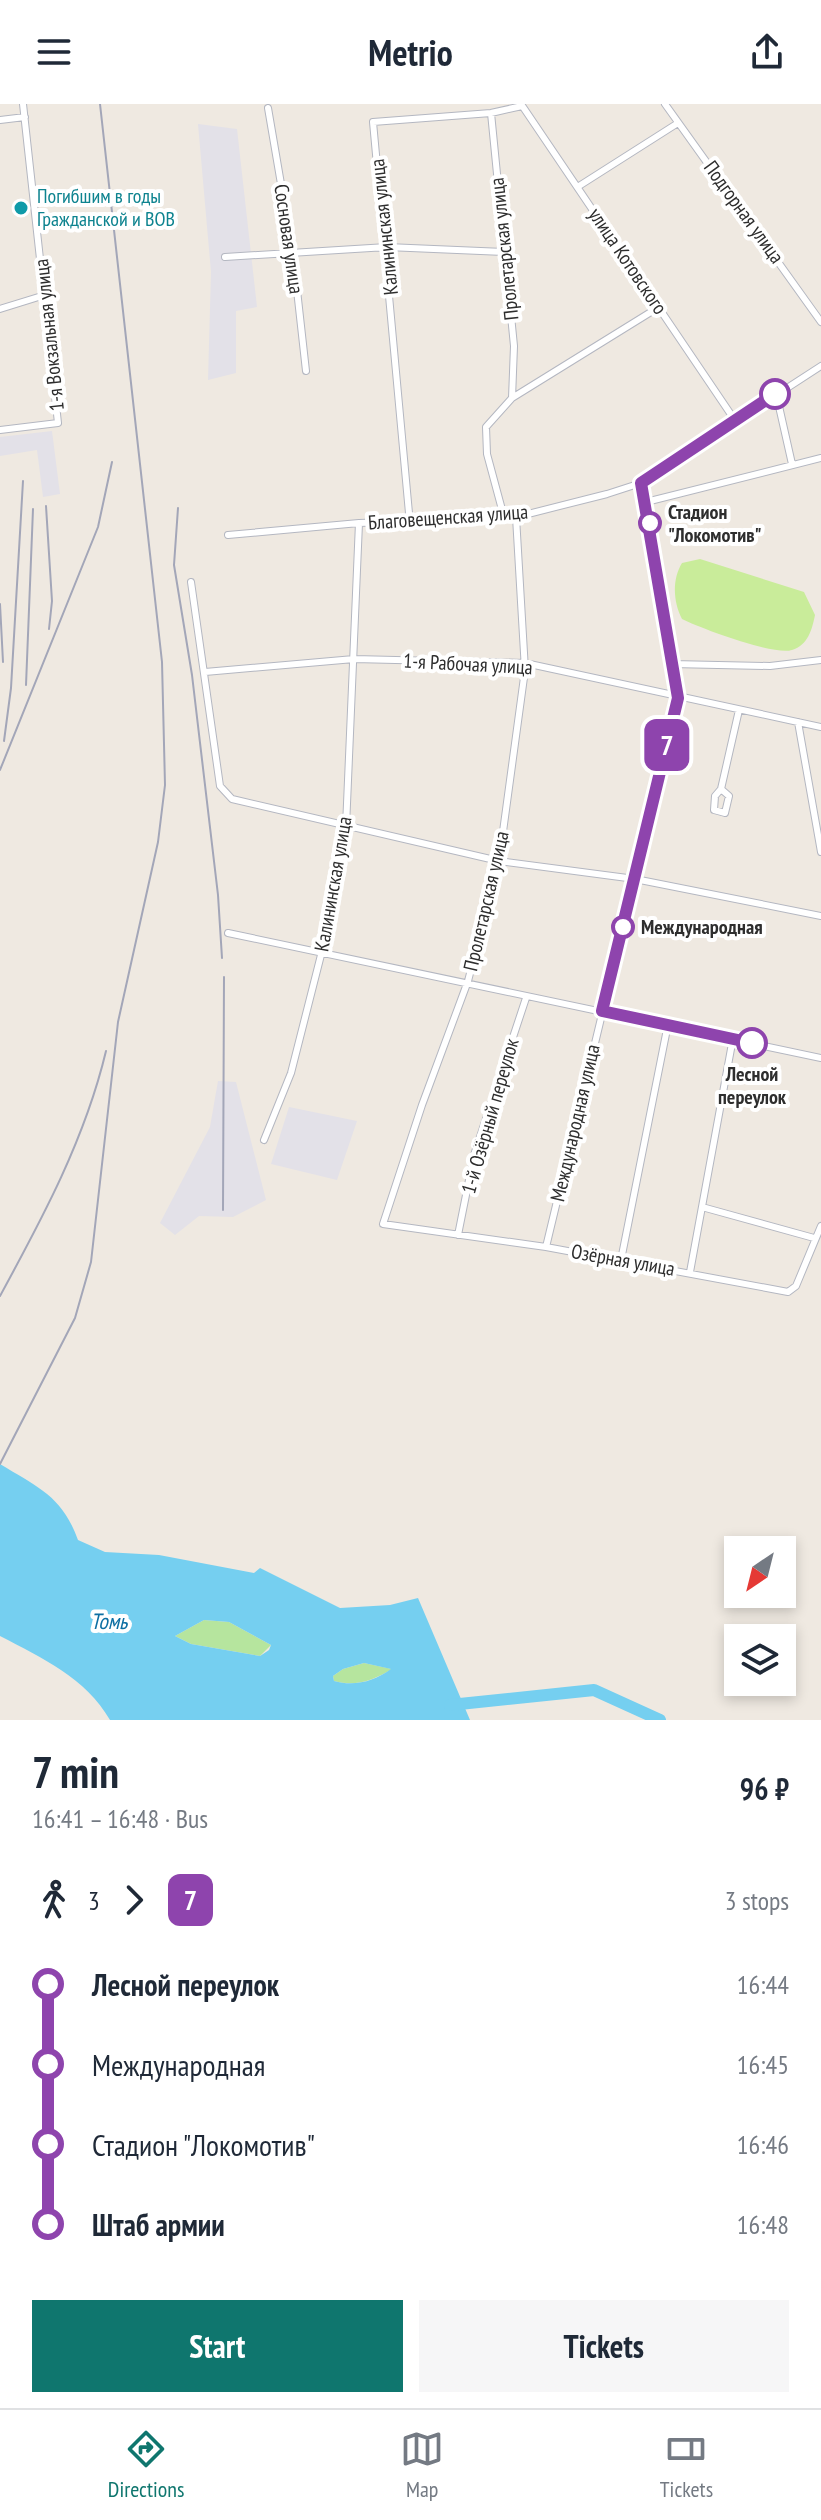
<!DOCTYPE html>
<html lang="en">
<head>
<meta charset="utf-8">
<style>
  :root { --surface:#fff; --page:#f6f6f7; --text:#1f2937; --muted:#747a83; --line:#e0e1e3; --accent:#0f766e }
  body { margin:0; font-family:"PT Sans Narrow",sans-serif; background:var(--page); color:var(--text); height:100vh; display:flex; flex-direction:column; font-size:30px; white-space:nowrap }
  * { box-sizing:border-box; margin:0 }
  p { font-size:26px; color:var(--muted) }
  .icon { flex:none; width:44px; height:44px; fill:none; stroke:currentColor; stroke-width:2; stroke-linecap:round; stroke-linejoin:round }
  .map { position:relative; height:1616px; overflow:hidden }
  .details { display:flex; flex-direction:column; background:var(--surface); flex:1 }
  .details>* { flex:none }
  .badge { padding:0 16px; border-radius:12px; font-size:28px; line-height:52px }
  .needle { width:52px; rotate:215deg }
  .controls { position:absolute; left:724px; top:1432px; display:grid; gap:16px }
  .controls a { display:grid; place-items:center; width:72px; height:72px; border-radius:0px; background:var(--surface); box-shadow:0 4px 12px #0003; font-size:40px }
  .map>.badge { position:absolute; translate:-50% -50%; box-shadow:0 0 0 4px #fff }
  .legs { display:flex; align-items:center; gap:12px; height:88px; padding:0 32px; font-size:26px }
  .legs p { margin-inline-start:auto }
  .headline { display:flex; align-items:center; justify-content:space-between; height:136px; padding:0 32px }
  h1 { font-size:44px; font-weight:800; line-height:60px }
  .button { display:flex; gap:16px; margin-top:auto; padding:16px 32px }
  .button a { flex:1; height:92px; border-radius:0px; background:var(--accent); color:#fff; font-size:32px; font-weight:800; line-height:92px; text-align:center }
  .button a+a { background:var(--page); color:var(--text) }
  ul { padding:0 32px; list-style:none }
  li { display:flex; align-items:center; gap:28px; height:80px; font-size:30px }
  li i { display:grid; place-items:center; width:12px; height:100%; margin:0 10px; background:currentColor }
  li i::after { content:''; width:20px; height:20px; margin:-10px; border:6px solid; border-radius:50%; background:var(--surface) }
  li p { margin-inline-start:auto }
  li:first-child i { background:linear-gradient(#0000 50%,currentColor 0) }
  li:last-child i { background:linear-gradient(currentColor 50%,#0000 0) }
  header { display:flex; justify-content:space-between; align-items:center; height:104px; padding:0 32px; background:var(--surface); font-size:36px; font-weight:800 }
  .tab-bar { display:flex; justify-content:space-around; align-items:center; height:112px; border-top:2px solid var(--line); background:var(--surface); font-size:22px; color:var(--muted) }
  .tab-bar a { display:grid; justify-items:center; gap:4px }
  .tab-bar .selected { color:var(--accent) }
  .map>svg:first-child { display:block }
</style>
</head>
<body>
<header><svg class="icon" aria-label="menu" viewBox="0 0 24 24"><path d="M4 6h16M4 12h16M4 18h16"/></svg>Metrio<svg class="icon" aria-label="share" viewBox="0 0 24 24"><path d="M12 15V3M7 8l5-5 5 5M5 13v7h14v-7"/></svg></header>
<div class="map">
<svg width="821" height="1616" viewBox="0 0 821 1616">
  <rect width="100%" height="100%" fill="#efe9e1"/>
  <path fill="#e3e1e8" d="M198,20L237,25L257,203L236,207V269L208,276L211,168Z
    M52,327L60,390L43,393L37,346L0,352V333Z
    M218,977L236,978L266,1096L233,1113L199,1112L175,1131L160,1119L210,1023Z
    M289,1003L357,1017L337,1076L271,1060Z"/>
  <path fill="#b6e59e" d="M204,1516L229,1518L271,1541L260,1552L191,1540L175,1532Z
    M364,1559L392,1565C374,1576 356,1583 334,1577L333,1572L343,1565Z"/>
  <path fill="#c9ec9a" d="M700,455L804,488L815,511C812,526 808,541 792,546C774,552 700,524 682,515C673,498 672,475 682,459Z"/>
  <path fill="#75cff0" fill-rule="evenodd" d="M0,1360C39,1384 62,1392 78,1436L105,1448L159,1451L254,1469L260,1464L340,1504L390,1501L418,1494L470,1616H110C86,1574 42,1554 0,1532ZM204,1516L229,1518L271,1541L269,1546L260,1552L191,1540L175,1532ZM364,1559L391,1565C374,1577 355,1583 334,1577L333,1572L343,1565Z"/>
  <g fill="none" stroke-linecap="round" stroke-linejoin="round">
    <path stroke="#75cff0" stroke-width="12" d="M450,1601L594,1586L660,1616"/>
    <defs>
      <path id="minor" d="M521,0L734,315
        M665,0L821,218
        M268,4L293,150L306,267
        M491,9L514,242L512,294L486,323L487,350L504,413
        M0,16L25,13
        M579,82L678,19
        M225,153L387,143L504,148
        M0,205L45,191
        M776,289L792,360
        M512,294L659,203
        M0,326L58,319L23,0
        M646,398L821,354
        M516,413L525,566L499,757L468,877L422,1001L383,1120L546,1143L788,1188L796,1182L821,1122
        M410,420L373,18L491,9L522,2
        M228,431L359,419L516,413L607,390L641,379L821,262
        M191,478L220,682L232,695L499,757L635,775L821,812
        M672,560L770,562L821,556
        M205,568L354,555L525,559L821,623
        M798,618L821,748
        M721,685L729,692L725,709L714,706L715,692L721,685L739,606
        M228,829L821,954
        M264,1036L291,969L322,847L346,723L359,419
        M702,1103L814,1134
        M458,1131L474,1051L526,894
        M546,1143L678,594L641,379
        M621,1156L668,920
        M690,1168L733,934"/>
    </defs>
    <use href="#minor" stroke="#b4b7c1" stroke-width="8"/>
    <use href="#minor" stroke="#fff" stroke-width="6"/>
    <path stroke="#a3a6b8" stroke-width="2" d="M46,402L52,497L49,525
      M178,404L174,461L192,571L218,791L222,854
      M0,500L3,558
      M26,581L33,405
      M4,637L11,584L23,377
      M0,666L98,423L112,358
      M223,1106L224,873
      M0,1192C43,1113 85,1035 106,947
      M0,1360L75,1214L91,1158L118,918L158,738L165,681L162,558L100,0"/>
  </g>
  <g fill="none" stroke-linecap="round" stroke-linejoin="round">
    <defs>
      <path id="line-1" d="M752,939L602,907L678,594L641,379L775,290"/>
    </defs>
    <use href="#line-1" stroke="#fff" stroke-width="18"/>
    <use href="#line-1" stroke="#8e44ad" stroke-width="12"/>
  </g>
  <circle fill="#0f9aa8" stroke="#fff" stroke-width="3" cx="21" cy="104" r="8"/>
  <g fill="#fff" stroke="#8e44ad" stroke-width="4">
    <circle cx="775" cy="290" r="14"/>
    <circle cx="650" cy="419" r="10"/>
    <circle cx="623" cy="823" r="10"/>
    <circle cx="752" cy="939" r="14"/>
  </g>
  <g text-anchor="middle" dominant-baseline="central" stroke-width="8" stroke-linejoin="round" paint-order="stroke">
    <g font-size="20" fill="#0d838f" stroke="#fff" text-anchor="start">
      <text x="37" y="92">Погибшим в годы<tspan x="37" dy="23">Гражданской и ВОВ</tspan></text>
    </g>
    <g font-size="20" fill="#2e2e2e" stroke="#fff">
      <text transform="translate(744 108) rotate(54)">Подгорная улица</text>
      <text transform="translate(384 123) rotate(-96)">Калининская улица</text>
      <text transform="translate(289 135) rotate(82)">Сосновая улица</text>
      <text transform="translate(504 145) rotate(-96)">Пролетарская улица</text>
      <text transform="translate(628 157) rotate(56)">улица Котовского</text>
      <text transform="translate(49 231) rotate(-96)">1-я Вокзальная улица</text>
      <text transform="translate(448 413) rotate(-4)">Благовещенская улица</text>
      <text transform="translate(468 560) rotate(3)">1-я Рабочая улица</text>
      <text transform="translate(333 780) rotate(-80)">Калининская улица</text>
      <text transform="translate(486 797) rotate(-77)">Пролетарская улица</text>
      <text transform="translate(490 1012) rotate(-74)">1-й Озёрный переулок</text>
      <text transform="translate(575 1019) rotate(-77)">Международная улица</text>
      <text transform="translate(623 1156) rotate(10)">Озёрная улица</text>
    </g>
    <g font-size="20" font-weight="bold" fill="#2e2e2e" stroke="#fff" text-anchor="start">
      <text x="668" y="408">Стадион<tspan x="668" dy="23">"Локомотив"</tspan></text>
      <text x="641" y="823">Международная</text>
      <text x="752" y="970" text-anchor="middle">Лесной<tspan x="752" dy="23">переулок</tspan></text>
    </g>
    <g font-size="22" font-style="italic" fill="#0d6fa3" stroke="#fff">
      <text x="109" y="1517">Томь</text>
    </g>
  </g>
</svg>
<div class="controls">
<a><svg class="needle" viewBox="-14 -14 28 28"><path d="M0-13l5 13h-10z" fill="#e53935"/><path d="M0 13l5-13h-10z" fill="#747a83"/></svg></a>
<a><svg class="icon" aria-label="layers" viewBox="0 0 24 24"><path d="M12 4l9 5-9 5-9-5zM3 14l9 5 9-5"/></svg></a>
</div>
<b class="badge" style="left:667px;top:641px;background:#8e44ad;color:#fff">7</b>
</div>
<section class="details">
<div class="headline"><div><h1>7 min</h1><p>16:41 – 16:48 · Bus</p></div><b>96 ₽</b></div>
<div class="legs"><svg class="icon" aria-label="walk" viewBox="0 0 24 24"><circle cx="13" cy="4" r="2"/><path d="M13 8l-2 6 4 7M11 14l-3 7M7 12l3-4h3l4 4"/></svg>3<svg class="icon" aria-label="forward" viewBox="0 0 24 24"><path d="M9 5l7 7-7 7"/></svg><b class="badge" style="background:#8e44ad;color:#fff">7</b><p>3 stops</p></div>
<ul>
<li><i style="color:#8e44ad"></i><b>Лесной переулок</b><p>16:44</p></li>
<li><i style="color:#8e44ad"></i><span>Международная</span><p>16:45</p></li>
<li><i style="color:#8e44ad"></i><span>Стадион &quot;Локомотив&quot;</span><p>16:46</p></li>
<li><i style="color:#8e44ad"></i><b>Штаб армии</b><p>16:48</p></li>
</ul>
<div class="button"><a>Start</a><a>Tickets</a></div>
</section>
<nav class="tab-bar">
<a class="selected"><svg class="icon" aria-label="directions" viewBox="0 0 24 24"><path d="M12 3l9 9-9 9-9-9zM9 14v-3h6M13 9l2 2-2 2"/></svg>Directions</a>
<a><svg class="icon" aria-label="map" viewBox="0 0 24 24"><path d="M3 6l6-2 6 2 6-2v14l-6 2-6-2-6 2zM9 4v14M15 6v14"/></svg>Map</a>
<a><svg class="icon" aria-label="tickets" viewBox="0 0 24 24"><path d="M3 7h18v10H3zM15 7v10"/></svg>Tickets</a>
</nav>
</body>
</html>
